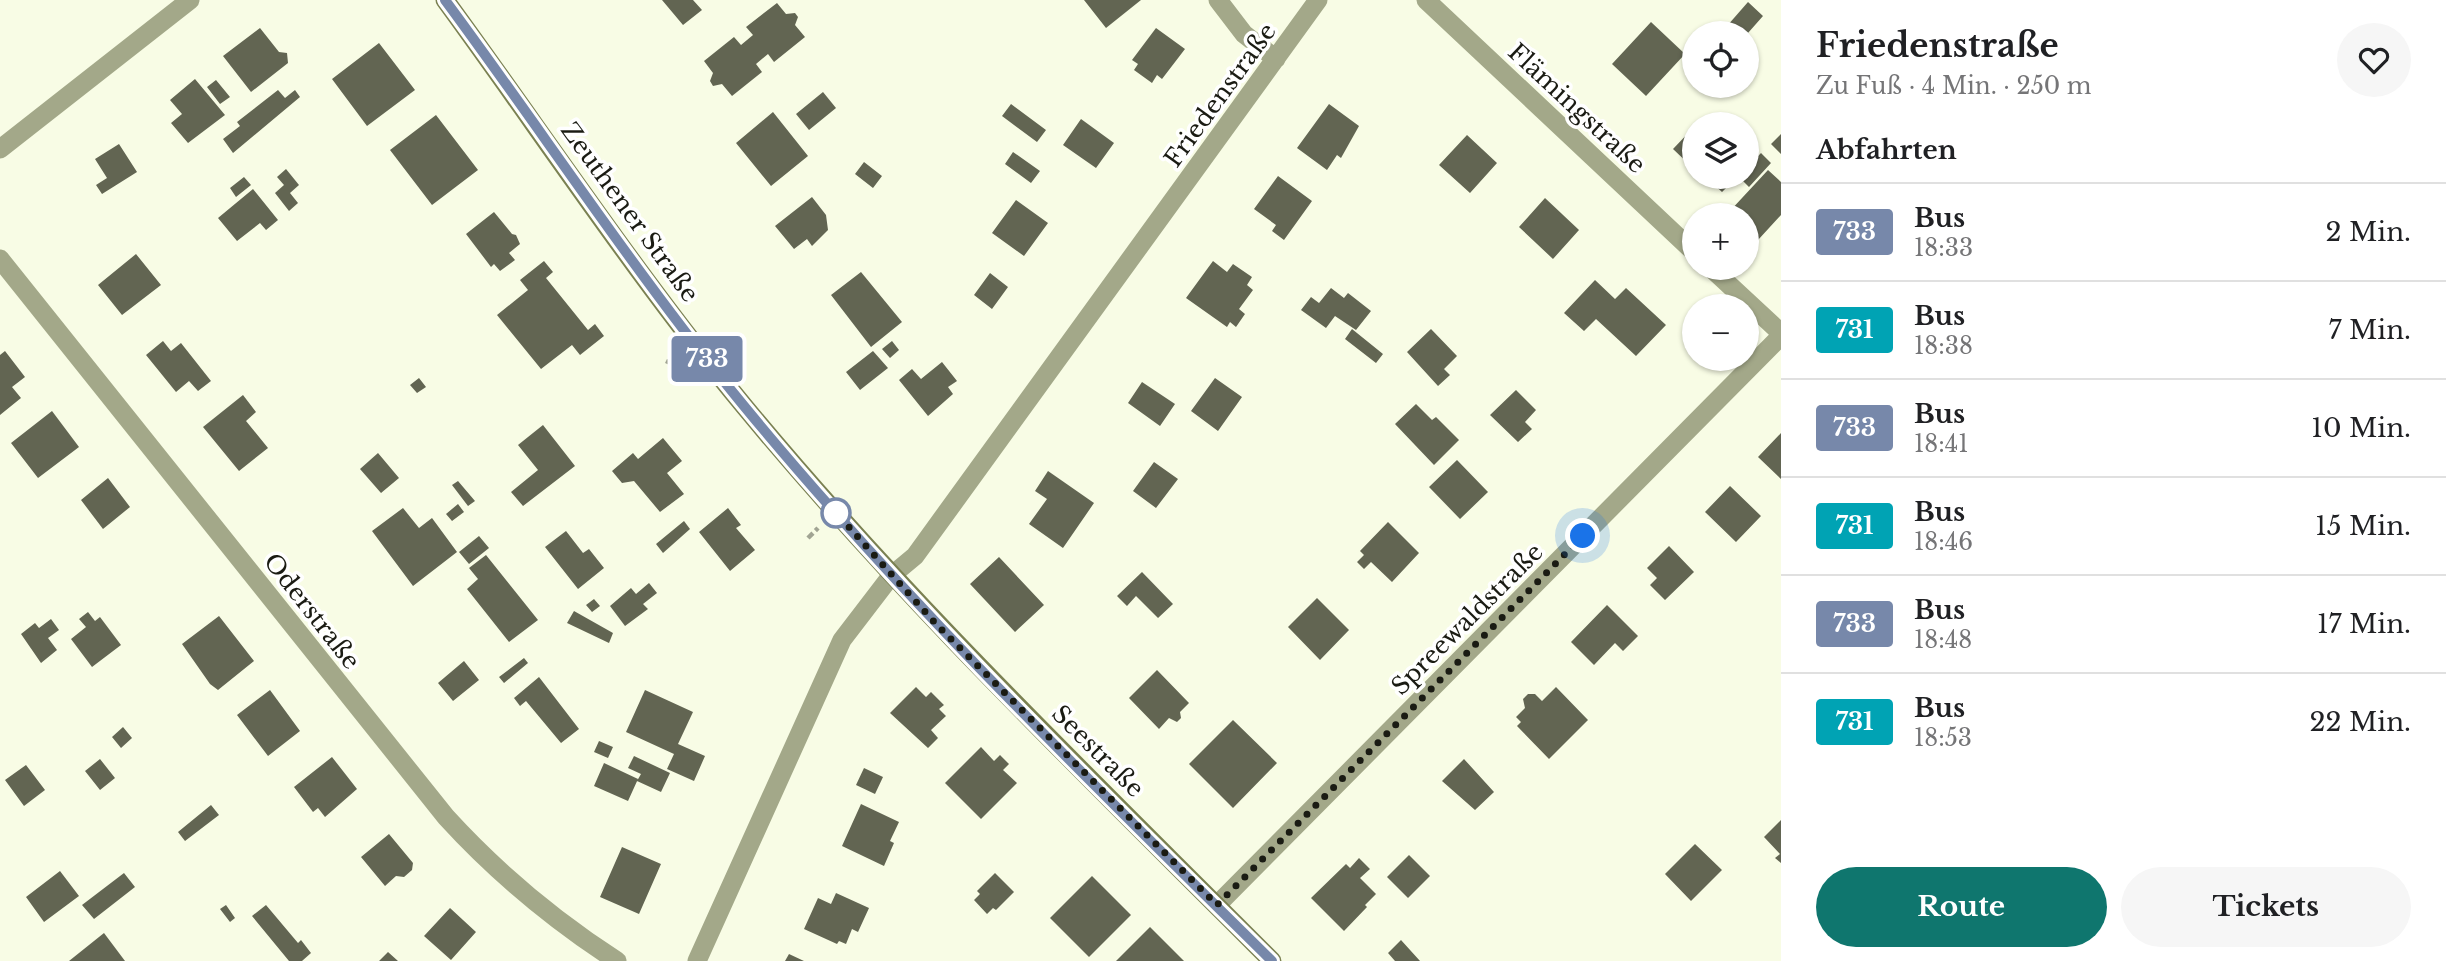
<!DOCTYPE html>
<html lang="de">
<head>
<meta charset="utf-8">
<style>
  :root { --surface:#fff; --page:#f6f6f6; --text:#202124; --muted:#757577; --line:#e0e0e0; --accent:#0f766e }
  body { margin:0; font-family:"Libre Baskerville",serif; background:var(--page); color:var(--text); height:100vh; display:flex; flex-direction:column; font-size:26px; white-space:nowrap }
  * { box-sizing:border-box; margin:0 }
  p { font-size:23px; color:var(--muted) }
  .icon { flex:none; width:38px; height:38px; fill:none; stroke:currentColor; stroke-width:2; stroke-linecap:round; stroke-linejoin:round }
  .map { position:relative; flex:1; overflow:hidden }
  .panel { display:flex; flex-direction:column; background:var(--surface); width:665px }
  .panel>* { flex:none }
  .badge { padding:0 14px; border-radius:5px; font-size:24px; line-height:46px }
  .fabs { position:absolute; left:1682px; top:21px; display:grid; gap:14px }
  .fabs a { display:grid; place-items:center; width:77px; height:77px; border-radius:50%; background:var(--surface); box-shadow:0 2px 5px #0004; font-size:35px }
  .you { position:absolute; width:35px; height:35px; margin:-18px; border:5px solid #fff; border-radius:50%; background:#1a73e8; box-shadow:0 0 0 10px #1a73e833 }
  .map>.badge { position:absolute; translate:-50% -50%; box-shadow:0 0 0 4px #fff }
  h2 { padding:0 35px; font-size:26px; line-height:63px }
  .round { display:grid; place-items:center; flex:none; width:74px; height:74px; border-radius:37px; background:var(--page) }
  .headline { display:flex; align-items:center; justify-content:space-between; height:119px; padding:0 35px }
  h1 { font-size:33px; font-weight:700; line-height:52px }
  .cta { display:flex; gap:14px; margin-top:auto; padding:14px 35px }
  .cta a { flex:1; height:80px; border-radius:42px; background:var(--accent); color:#fff; font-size:28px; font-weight:700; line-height:80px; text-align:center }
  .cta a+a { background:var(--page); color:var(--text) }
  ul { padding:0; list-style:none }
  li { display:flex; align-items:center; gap:21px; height:98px; padding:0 35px; border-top:2px solid var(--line) }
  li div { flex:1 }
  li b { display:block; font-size:26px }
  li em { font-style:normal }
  li .badge { min-width:77px; font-weight:700; text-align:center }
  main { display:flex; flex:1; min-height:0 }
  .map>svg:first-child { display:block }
</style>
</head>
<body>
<main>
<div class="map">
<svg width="1781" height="961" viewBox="0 0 1781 961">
  <rect width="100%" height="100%" fill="#f8fce5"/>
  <path fill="#626552" d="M662,0H693L702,10L683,25Z
    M1084,0H1141L1106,28Z
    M1748,2L1763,16L1748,33H1735L1727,26Z
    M777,3L786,14L795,13L798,17L795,25L805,37L774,62L768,54L756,64L762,72L732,96L722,84L713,86L710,81L713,73L704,61L734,37L741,45L753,35L746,27Z
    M1651,22L1685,54L1646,96L1612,64Z
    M260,28L279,52L287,53L288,63L251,92L223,56Z
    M1156,28L1185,49L1162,79L1157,75L1152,83L1134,70L1138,64L1132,60Z
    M379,43L415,90L367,126L332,79Z
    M195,79L225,115L188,143L171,123L182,114L170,100Z
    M216,80L230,97L220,104L207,87Z
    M278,90L285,98L295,90L300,97L233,153L223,139L240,126L237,122Z
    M823,92L836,108L809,130L796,114Z
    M1011,104L1046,130L1037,142L1002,116Z
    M1329,104L1359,126L1341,158L1337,155L1327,170L1297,148Z
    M773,112L808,156L771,186L736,143Z
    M436,115L478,170L432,205L390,150Z
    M1081,119L1114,143L1096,168L1063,145Z
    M1694,127V169L1673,149Z
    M1781,134V154L1771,144Z
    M1467,135L1497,163L1470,193L1439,165Z
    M119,144L137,172L102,194L96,185L107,178L95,159Z
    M1013,152L1040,171L1031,183L1005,164Z
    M1761,153L1771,163L1749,187L1739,177H1746V169Z
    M864,162L882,176L873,188L855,174Z
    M286,169L299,185L290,193L298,203L289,211L275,193L284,185L277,177Z
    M1768,170L1781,182V215L1758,240L1746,229V215H1732L1729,212Z
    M1278,176L1312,201L1284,240L1272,231L1276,225L1254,209Z
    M244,177L251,185L236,197L230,188Z
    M1706,177H1737L1722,192Z
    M253,189L278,220L266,230L260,223L237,241L218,218Z
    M812,197L826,215L828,230L812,246L807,239L794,249L775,226Z
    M1545,198L1579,230L1553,259L1519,227Z
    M1016,200L1048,223L1024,256L992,233Z
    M494,212L512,234L516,235L520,244L509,253L515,260L500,271L494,264L491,267L466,234Z
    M136,254L161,285L122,315L98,285Z
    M544,261L553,272L546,278L588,330L595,324L604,336L580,355L572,345L541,369L497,315L528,290L520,280Z
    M1213,261L1227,272L1233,264L1252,277L1247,285L1253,290L1239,309L1245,314L1236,327L1230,322L1227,327L1186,298Z
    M861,272L902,322L871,347L831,295Z
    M990,273L1008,287L992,309L974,295Z
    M1595,280L1615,299L1626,288L1666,325L1636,356L1596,319L1584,331L1564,313Z
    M1331,288L1344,298L1348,293L1371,311L1356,330L1335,316L1326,328L1301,310L1311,297L1319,303Z
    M1352,329L1383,354L1376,363L1345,339Z
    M1431,329L1457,356L1444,369L1450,375L1438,386L1407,352Z
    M163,341L171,351L181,343L211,381L198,391L189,381L176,392L146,355Z
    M892,341L899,350L890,358L882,349Z
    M5,351L25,377L12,387L21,398L0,415V355Z
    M873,351L888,368L860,390L846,372Z
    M942,362L957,381L948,387L953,394L928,416L899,380L912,369L921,379Z
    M419,378L426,387L417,393L410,385Z
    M1215,378L1242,397L1218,431L1191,411Z
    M1142,382L1175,404L1160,426L1128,403Z
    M1516,390L1536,410L1525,422L1532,429L1518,442L1490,415Z
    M243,395L256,412L246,421L268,448L239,471L203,427Z
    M1416,404L1432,420L1436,417L1459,440L1434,465L1395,424Z
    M52,411L79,447L38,478L11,443Z
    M543,425L575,466L523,506L511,492L538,470L518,445Z
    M1781,433V479L1758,457Z
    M663,438L682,461L667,473L684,494L660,512L634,481L622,483L612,471L633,453L638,459Z
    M378,453L399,478L381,493L360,469Z
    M1457,460L1488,492L1460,519L1429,487Z
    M1154,462L1178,479L1156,508L1133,491Z
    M1048,471L1094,503L1063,548L1029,524L1047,499L1035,491Z
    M108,478L130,507L103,529L81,500Z
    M458,481L475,501L468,506L452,485Z
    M1730,486L1761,516L1736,542L1705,512Z
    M458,504L464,512L452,521L446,514Z
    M403,508L419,528L432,518L457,552L413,586L372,531Z
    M728,508L741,525L736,528L755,550L730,571L699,532Z
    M684,521L690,529L663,553L656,544Z
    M1388,522L1419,553L1392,582L1371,562L1364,569L1357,562L1364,555L1360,551Z
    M566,531L583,553L589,549L604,568L578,589L545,547Z
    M479,536L489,548L469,564L459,552Z
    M1669,546L1694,572L1665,600L1650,585L1657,578L1647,568Z
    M486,555L538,620L509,642L467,589L478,579L469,568Z
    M999,557L1044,605L1015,632L970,584Z
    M1142,572L1173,604L1158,618L1136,596L1127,606L1117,596Z
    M649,583L657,593L643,604L648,609L625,626L610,606L631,588L636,594Z
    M1317,598L1349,630L1320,660L1288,627Z
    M594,599L600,606L592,612L586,605Z
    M1607,605L1638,636L1623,651L1615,643L1594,665L1571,642Z
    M574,611L613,633L609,643L567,623Z
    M88,612L95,621L100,617L121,645L92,667L71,639L86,627L79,619Z
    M219,616L254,661L218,690L210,684L182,644Z
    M51,619L59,630L48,638L57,650L41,663L21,634L35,623L39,628Z
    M524,658L528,663L504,683L499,677Z
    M464,661L479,680L453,701L438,683Z
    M1157,670L1189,703L1180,712L1181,718L1177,722L1169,718L1159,729L1129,698Z
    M539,677L579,729L561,743L526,701L520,706L514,698Z
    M916,687L926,697L931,692L944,705L939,709L946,716L931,730L938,738L928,748L890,713Z
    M1556,687L1588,720L1549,759L1517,726L1521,722L1516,717L1525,708L1523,699L1528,694H1535L1542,701Z
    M270,690L300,731L268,756L237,715Z
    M645,690L693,712L678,744L705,756L694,781L667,769L674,754L626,732Z
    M1233,720L1277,763L1233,808L1189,764Z
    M123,727L132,738L121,748L112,737Z
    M599,741L613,747L608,758L594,752Z
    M981,747L994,761L1000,755L1009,764L1003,770L1017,783L981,819L945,783Z
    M634,756L670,773L661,792L637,781L641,774L628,768Z
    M332,757L357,789L325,817L318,808L313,812L294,787Z
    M100,759L115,778L100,790L85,771Z
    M1464,759L1494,792L1475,810L1442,781Z
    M604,763L638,779L628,801L594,786Z
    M26,765L45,790L24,806L5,780Z
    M864,768L883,777L875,794L856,785Z
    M861,804L899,822L890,841L894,843L884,866L842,846Z
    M211,805L219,815L185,841L178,832Z
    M1781,820V863L1775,858L1780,854L1764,837Z
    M389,834L413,863L412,870L404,877L396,876L385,886L361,857Z
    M1695,844L1722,870L1691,901L1665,874Z
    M622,847L661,864L639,914L600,897Z
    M1409,855L1430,876L1408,898L1387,877Z
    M1359,858L1370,869L1360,878L1376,894L1365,905L1367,907L1344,931L1311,898L1346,864L1350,868Z
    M60,871L79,896L44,922L26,897Z
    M124,873L135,887L94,919L82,905Z
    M995,873L1014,892L996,910L993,908L987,914L974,900L980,894L977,891Z
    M1092,876L1131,915L1089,957L1050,918Z
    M836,893L869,908L858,932L852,929L846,944L839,941L837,944L804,929L818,898L831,904Z
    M226,905L235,918L230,922L220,909Z
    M266,905L298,943L301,940L311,953L302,961H289L252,916Z
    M450,908L476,932L451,960L424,936Z
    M1150,927L1184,961H1116Z
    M104,933L125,961H69Z
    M1401,940L1420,961H1395L1388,953Z
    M388,952L398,961H379Z
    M789,954L804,961H785Z"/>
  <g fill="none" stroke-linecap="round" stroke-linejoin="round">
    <path stroke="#a1a493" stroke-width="4.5" stroke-dasharray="7 3.5" stroke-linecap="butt" d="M666,361L681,368
      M808,538L818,528"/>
    <path stroke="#a3a889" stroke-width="19" d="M1218,0L1244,34L1276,59
      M1426,0L1694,252
      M0,149L190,0
      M0,259L446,817C498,874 552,919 617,961
      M1711,268L1781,333
      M891,576L915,556L1318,0
      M1217,905L1781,336"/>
    <path stroke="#a3a889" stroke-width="19" d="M697,961L842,640L891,576"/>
    <path stroke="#7b8152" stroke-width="19" d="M445,0C543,134 638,278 744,406C907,603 1092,780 1272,961"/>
  </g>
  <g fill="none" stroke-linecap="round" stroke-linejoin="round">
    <defs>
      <path id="line" d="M445,0C545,135 637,276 744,406C906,603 1091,782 1272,961"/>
    </defs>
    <use href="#line" stroke="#fff" stroke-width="16"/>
    <use href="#line" stroke="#78a" stroke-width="10"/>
    <path stroke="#1a1b13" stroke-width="7" stroke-dasharray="0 12.6" d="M836,513L830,506L937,625L1217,905L1583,536"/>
  </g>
  <circle fill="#fff" stroke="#78a" stroke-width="3.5" cx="836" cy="513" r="14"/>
  <g text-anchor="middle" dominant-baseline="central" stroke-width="7" stroke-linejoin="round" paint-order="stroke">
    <g font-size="24" fill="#1a1b13" stroke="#fff">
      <text transform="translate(1220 95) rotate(-54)">Friedenstraße</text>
      <text transform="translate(1577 108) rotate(43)">Flämingstraße</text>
      <text transform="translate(630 212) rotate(54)">Zeuthener Straße</text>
      <text transform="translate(312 611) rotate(52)">Oderstraße</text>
      <text transform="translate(1467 619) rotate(-45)">Spreewaldstraße</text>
      <text transform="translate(1098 751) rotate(45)">Seestraße</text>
    </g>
  </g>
</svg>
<div class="fabs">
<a><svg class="icon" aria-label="locate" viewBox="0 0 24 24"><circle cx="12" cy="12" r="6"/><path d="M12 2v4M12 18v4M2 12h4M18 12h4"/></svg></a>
<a><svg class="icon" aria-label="layers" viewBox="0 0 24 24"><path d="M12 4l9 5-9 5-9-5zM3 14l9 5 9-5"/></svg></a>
<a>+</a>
<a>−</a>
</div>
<div class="you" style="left:1583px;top:536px"></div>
<b class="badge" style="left:707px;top:359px;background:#78a;color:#fff">733</b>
</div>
<section class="panel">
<div class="headline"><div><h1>Friedenstraße</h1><p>Zu Fuß · 4 Min. · 250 m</p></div><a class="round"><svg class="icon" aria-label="heart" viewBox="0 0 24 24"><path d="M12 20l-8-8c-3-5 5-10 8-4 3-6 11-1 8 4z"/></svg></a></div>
<h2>Abfahrten</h2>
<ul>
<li><span class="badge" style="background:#78a;color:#fff">733</span><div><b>Bus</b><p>18:33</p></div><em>2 Min.</em></li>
<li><span class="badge" style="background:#00a3b4;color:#fff">731</span><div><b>Bus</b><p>18:38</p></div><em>7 Min.</em></li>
<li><span class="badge" style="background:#78a;color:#fff">733</span><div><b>Bus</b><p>18:41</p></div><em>10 Min.</em></li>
<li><span class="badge" style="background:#00a3b4;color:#fff">731</span><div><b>Bus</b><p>18:46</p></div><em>15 Min.</em></li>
<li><span class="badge" style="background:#78a;color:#fff">733</span><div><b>Bus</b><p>18:48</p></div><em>17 Min.</em></li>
<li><span class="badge" style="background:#00a3b4;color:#fff">731</span><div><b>Bus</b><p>18:53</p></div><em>22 Min.</em></li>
</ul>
<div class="cta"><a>Route</a><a>Tickets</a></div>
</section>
</main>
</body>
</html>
